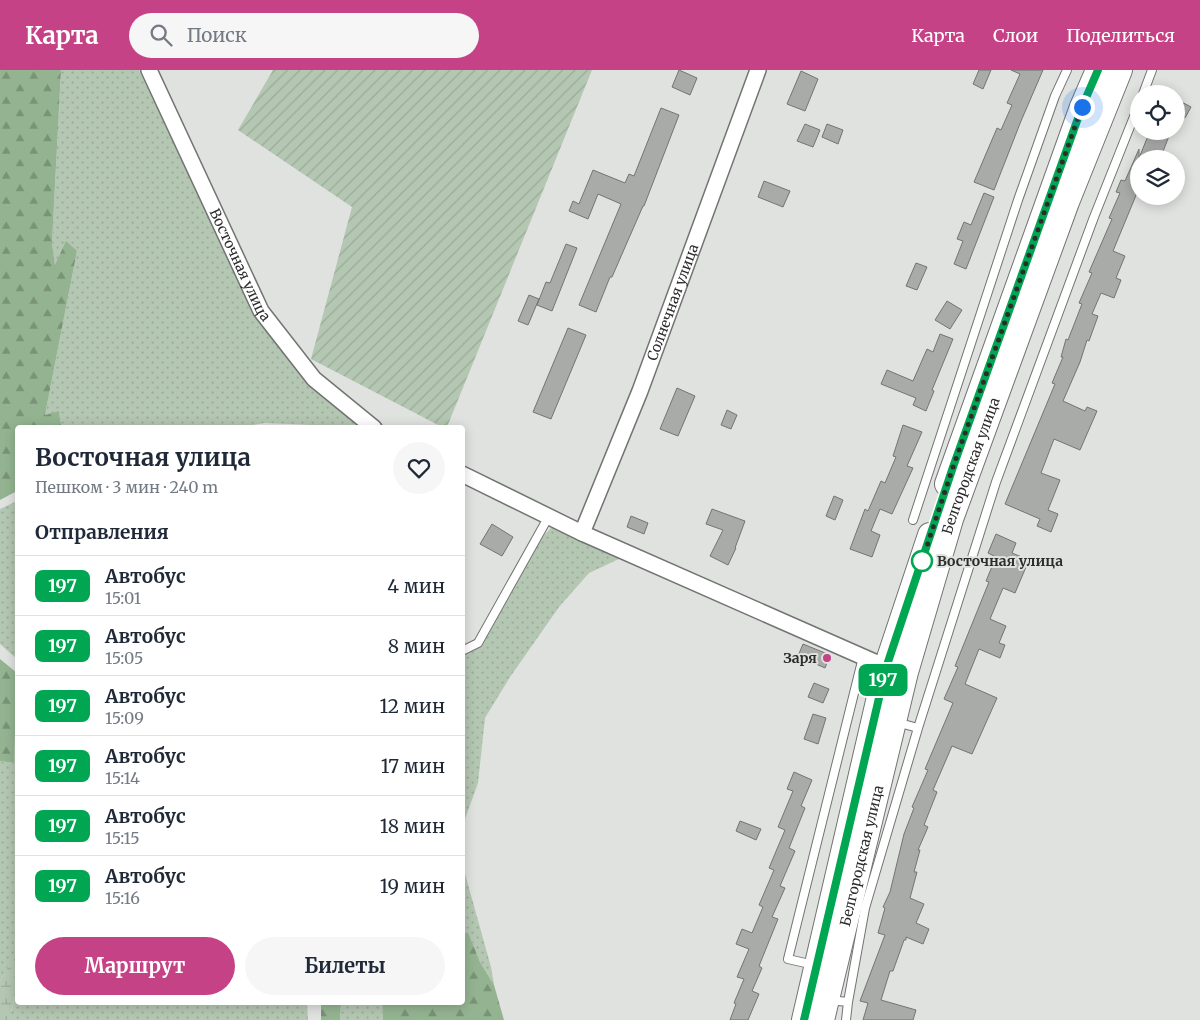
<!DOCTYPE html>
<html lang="ru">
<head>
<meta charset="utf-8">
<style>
  :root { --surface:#fff; --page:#f6f6f7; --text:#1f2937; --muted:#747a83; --line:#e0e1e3; --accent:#c64286 }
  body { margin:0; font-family:Merriweather,serif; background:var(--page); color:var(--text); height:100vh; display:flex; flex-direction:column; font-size:19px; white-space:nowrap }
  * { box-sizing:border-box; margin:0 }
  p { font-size:16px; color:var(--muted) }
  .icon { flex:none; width:28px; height:28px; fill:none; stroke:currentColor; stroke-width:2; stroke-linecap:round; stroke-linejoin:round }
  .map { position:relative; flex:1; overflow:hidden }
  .side { position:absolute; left:15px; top:355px; width:450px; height:580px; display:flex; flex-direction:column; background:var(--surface); border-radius:5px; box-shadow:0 2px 12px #0003 }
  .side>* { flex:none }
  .badge { padding:0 10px; border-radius:8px; font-size:18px; line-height:32px }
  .buttons { position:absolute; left:1130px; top:15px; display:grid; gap:10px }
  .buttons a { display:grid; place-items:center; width:55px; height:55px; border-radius:50%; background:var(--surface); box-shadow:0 2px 12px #0003; font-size:25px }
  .you { position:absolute; width:25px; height:25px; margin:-12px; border:4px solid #fff; border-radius:50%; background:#1a73e8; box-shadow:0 0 0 8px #1a73e833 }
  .map>.badge { position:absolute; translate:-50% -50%; box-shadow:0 0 0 2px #fff }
  h2 { padding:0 20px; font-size:19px; line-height:45px }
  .round { display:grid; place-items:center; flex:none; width:52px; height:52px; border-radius:26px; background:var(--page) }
  .head { display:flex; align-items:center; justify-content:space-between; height:85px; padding:0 20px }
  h1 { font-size:24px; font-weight:700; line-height:38px }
  .action { display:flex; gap:10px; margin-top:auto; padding:10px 20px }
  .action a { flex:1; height:58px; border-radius:30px; background:var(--accent); color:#fff; font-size:20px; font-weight:700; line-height:58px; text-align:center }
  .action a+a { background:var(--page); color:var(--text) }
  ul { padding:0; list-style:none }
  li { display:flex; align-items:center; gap:15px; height:60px; padding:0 20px; border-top:1px solid var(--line) }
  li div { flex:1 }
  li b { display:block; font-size:19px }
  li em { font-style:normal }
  li .badge { min-width:55px; font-weight:700; text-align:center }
  header { display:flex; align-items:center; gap:30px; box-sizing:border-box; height:70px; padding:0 25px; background:var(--accent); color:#fff }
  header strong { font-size:24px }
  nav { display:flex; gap:28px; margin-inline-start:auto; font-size:18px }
  .search { width:350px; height:45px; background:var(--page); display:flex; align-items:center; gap:12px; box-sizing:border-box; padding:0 18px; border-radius:28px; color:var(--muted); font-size:19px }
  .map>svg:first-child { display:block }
</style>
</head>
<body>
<header>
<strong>Карта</strong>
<div class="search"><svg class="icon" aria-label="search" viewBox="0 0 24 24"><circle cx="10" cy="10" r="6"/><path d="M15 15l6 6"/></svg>Поиск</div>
<nav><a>Карта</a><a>Слои</a><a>Поделиться</a></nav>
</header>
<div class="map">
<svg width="1200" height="950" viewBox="0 0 1200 950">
  <defs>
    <pattern id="grass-dots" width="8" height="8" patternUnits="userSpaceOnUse" patternTransform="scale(1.25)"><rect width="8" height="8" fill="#b4c7b2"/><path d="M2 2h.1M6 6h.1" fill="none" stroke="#9bab99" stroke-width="1.8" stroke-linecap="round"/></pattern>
    <pattern id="forest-firs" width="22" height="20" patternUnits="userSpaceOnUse" patternTransform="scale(1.25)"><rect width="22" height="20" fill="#94b491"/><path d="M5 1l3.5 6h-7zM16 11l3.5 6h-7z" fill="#799377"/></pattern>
    <pattern id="wetland-marsh" width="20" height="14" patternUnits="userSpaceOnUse" patternTransform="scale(1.25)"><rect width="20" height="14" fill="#b4c7b2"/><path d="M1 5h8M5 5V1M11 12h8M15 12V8" fill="none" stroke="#9bab99"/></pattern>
    <pattern id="garden-furrows" width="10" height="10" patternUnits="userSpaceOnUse" patternTransform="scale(1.25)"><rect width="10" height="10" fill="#b4c7b2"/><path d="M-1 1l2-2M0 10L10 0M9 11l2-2" fill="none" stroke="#9bab99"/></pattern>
  </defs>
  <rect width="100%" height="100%" fill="#e0e2e0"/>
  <path fill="url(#grass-dots)" d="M61,0H139L255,242L310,314L359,357L265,353L233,358H61L59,342L45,345L77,181L55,196L52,173Z
    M17,431V589L0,574V439Z
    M560,457L623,487L589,503L559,537L510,607L485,648L478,713L465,749L463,770V586L482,576L542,467L551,458Z
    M17,603V886L14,887L0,911V691L14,693Z
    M462,793L491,897L494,915L480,892L468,862L463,864Z
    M17,919L18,932L307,933L308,950H11V942Z
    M341,933H382L383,950H340Z"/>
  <path fill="url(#forest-firs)" d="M0,0H61L52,173L55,195L66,171L77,181L45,345L59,341L61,357L18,358L17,421L0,430Z
    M0,589L17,603L14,693L0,691Z
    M468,862L480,892L494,915L504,950H383L382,933L462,932L463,864Z
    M321,933H341L340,950H321Z"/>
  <path fill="url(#wetland-marsh)" d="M14,886H17V919L11,942V950H0V911Z"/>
  <path fill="url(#garden-furrows)" d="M273,0H592L447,357H442L311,289L352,137L238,60Z"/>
  <path fill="#a9aba9" stroke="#737573" d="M679,0L697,8L690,25L672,17Z
    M979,0H991L983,19L973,14Z
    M1011,0H1043L1021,51L994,120L974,112L997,58L1001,60L1012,35L1007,33L1020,4Z
    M801,1L818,9L805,41L787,34Z
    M1176,29L1191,37L1185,48L1176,43Z
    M661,38L679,45L644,136H643L612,207H610L596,242L579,235L621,134L598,124L588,149L569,141L573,131L579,134L593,100L625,113L629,104L634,106Z
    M805,54L820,60L813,77L797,71Z
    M827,54L843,60L838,74L822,67Z
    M1150,61H1171L1160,89H1139V118L1113,181L1125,186L1116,208L1121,210L1114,228L1101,223L1092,244L1098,246L1089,271L1087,270L1080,292L1063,331L1085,341L1087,337L1097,341L1080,380L1054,369L1041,403L1060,410L1048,440L1058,444L1051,462L1037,456L1040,449L1005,434L1055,314L1052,313L1063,287H1061L1066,269L1068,270L1082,234L1079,233L1092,203L1089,202L1112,149L1109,148L1120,123L1116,122L1121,110L1125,111L1139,79V88Z
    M764,111L790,121L783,137L758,127Z
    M984,123L994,127L966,199L954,194L963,171L957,169L964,152L971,155Z
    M566,174L577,178L552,241L537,235L546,212L550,213Z
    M916,193L927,197L917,220L906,216Z
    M529,225L539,229L528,255L518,251Z
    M947,231L962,240L950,259L935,250Z
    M568,258L586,265L551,349L533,342Z
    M940,264L953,269L932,320L934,321L926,341L913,335L916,328L881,314L887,300L913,311L927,279L933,282Z
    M677,318L695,326L678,366L660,359Z
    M727,340L737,345L731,359L721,355Z
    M903,355L922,362L907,396L913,398L892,444L880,439L871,461L880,465L872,487L850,479L865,439L868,441L881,411L885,413L896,387L893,386Z
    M834,426L843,430L835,450L826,446Z
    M712,439L745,451L735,478H736L728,495L710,486L723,460L706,454Z
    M631,446L648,453L644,464L627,457Z
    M492,454L513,467L502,486L480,474Z
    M996,464L1016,473L1012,483L1029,490L1015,523L1003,518L990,549L1006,556L999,573L1005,575L1000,588L979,579L965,614L997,628L972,684L952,676L933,720L937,722L924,755L928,757L918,780H920L914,802H917L910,828L924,834L916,853L929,859L923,874L906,867V870H904L893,901H890L881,930L916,940L913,950H863L868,933L860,931L885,865L878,863L885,838L883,837L890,822L904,764L914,738L912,737L928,700L925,699L953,633L944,629L958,597L955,596L989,512L986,511L996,487L988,483Z
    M803,574L830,585L825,598L798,586Z
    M814,613L829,619L823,633L808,627Z
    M813,644L826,648L818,674L804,669Z
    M794,702L812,710L801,736L805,738L789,778L795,781L780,816L785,818L772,847L778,849L759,896L762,898L752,921L759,924L748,950H730L736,934L734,933L744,909L737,907L749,879L736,874L742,859L752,863L763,837L759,835L774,800L769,798L785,760L778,757L793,721L787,719Z
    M740,751L761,759L756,770L736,761Z"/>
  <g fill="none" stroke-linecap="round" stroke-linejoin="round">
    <defs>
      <path id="lane" d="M1143,24L1152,0
        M913,450L1018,130L1055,26L1067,0
        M462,581L478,573L549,446
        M918,658L996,412L1094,147L1139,34
        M814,895L788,889L863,587
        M829,930L848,932L846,950
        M848,932L865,838L918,658L896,652"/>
      <g id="street">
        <path id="s1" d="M149,0L261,241L314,309L374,358"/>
        <path d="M462,404L582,463L886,597"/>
        <path id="s2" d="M582,463L640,321L758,0"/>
      </g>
      <g id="primary">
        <path d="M947,414L1082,37L1098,0"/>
        <path d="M804,950L886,597L930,465"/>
        <path id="s3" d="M822,950L906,602L951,449L1067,132L1120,0"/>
      </g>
    </defs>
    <use href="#lane" stroke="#727472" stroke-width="10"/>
    <use href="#street" stroke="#727472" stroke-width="18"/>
    <use href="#primary" stroke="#727472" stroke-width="26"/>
    <use href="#lane" stroke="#fff" stroke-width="8"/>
    <use href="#street" stroke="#fff" stroke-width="15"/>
    <use href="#primary" stroke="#fff" stroke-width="24"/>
  </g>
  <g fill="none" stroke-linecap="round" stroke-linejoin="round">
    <defs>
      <path id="line" d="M804,950L886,598L953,397L1082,37L1098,0"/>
    </defs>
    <use href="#line" stroke="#fff" stroke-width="11"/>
    <use href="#line" stroke="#00a651" stroke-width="8"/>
    <path stroke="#2b2c2b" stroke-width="5" stroke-dasharray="0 9" d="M922,491L953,397L1082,37"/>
  </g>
  <circle fill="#fff" stroke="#00a651" stroke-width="2.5" cx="922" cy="491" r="10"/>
  <circle fill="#c64286" stroke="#e0e2e0" stroke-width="2" cx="827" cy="588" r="5"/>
  <g text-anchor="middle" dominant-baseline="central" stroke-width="4" stroke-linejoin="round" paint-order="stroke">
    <g font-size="14" fill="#2b2c2b" stroke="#e0e2e0">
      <text stroke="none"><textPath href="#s1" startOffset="215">Восточная улица</textPath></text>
      <text stroke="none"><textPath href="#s2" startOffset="248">Солнечная улица</textPath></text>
      <text stroke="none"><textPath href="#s3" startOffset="574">Белгородская улица</textPath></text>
      <text stroke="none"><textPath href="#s3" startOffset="169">Белгородская улица</textPath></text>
    </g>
    <g font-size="14" font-weight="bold" fill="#2b2c2b" stroke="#e0e2e0" text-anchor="start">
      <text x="937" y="491">Восточная улица</text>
    </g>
    <g font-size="14" font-weight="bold" fill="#2b2c2b" stroke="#e0e2e0" text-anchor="end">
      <text x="817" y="588">Заря</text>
    </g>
  </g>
</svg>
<div class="buttons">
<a><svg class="icon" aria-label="locate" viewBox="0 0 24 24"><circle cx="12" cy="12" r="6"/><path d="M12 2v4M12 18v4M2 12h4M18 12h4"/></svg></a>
<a><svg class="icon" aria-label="layers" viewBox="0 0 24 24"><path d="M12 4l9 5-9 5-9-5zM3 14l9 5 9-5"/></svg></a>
</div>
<div class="you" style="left:1082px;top:37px"></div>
<b class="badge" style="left:883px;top:610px;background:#00a651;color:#fff">197</b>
<section class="side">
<div class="head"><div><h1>Восточная улица</h1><p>Пешком · 3 мин · 240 m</p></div><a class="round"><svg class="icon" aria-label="heart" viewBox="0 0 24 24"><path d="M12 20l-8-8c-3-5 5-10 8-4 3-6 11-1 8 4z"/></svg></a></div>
<h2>Отправления</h2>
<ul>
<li><span class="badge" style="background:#00a651;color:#fff">197</span><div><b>Автобус</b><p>15:01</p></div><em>4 мин</em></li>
<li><span class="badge" style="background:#00a651;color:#fff">197</span><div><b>Автобус</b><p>15:05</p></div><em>8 мин</em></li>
<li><span class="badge" style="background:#00a651;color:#fff">197</span><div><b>Автобус</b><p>15:09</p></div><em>12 мин</em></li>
<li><span class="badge" style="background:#00a651;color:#fff">197</span><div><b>Автобус</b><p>15:14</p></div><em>17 мин</em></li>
<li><span class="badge" style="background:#00a651;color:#fff">197</span><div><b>Автобус</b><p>15:15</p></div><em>18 мин</em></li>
<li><span class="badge" style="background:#00a651;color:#fff">197</span><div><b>Автобус</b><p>15:16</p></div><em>19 мин</em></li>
</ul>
<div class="action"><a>Маршрут</a><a>Билеты</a></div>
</section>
</div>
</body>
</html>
